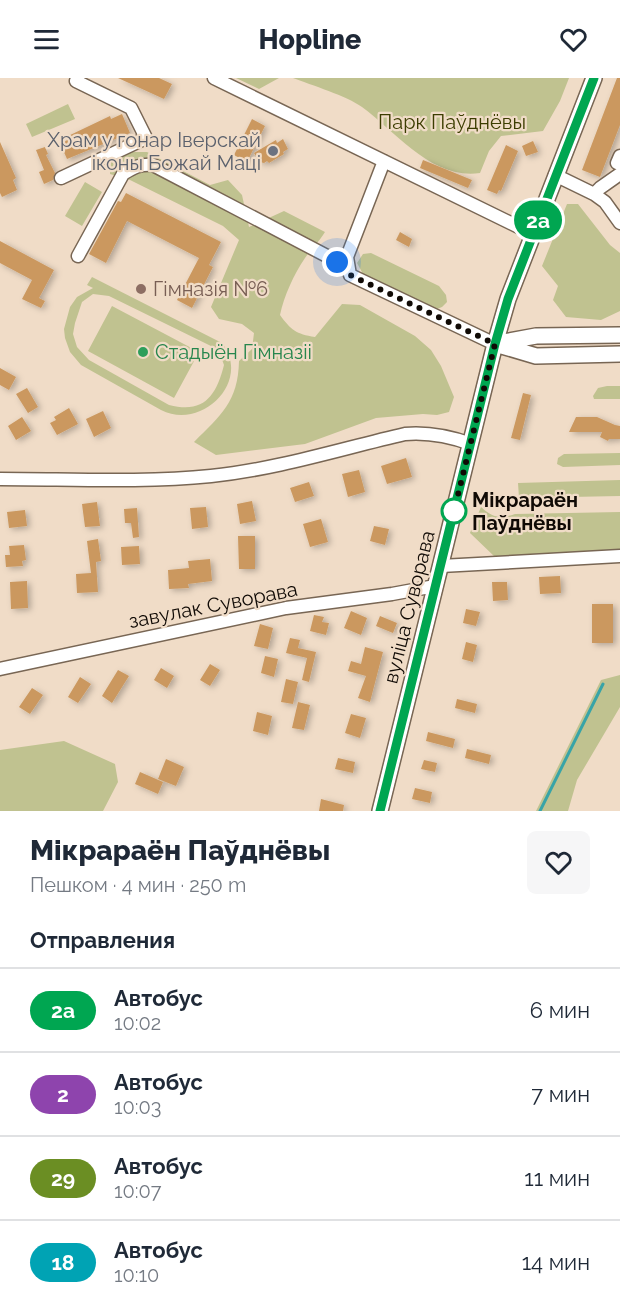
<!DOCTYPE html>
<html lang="ru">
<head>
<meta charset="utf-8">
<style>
  :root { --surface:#fff; --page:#f6f6f7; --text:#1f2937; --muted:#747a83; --line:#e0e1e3 }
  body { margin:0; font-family:Raleway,sans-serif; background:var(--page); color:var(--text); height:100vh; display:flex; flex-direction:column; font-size:22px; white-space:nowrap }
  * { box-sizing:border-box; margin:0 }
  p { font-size:20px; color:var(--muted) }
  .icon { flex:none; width:33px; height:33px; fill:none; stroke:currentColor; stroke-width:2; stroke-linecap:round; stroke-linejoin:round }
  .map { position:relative; height:733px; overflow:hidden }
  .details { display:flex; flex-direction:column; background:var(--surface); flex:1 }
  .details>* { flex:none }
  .badge { padding:0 12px; border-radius:20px; font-size:21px; line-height:39px }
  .you { position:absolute; width:30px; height:30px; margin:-15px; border:4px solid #fff; border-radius:50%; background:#1a73e8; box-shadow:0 0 0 9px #1a73e833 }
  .map>.badge { position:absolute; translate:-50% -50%; box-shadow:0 0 0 3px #fff }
  h2 { padding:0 30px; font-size:22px; line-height:54px }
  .round { display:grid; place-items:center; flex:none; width:63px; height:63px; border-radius:9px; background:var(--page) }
  .summary { display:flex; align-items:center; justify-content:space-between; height:102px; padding:0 30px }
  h1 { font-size:28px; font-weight:800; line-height:45px }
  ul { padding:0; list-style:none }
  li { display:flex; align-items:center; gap:18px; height:84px; padding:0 30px; border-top:2px solid var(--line) }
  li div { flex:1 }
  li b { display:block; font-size:22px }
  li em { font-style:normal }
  li .badge { min-width:66px; font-weight:700; text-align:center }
  header { display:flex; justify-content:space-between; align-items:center; height:78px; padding:0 30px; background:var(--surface); font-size:27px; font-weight:800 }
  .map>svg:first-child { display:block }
</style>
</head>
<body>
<header><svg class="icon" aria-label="menu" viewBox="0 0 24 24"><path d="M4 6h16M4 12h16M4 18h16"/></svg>Hopline<svg class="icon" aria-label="heart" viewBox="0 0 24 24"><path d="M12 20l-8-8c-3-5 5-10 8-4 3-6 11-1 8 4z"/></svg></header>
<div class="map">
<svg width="620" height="733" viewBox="0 0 620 733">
  <defs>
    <filter id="shadow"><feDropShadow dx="3" dy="2" stdDeviation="3" flood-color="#0004"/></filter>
  </defs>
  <rect width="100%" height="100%" fill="#f0dcc7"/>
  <path fill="#c0c290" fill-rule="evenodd" d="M236,0H279L259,11Z
    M293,0H569L560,23L543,53L501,58L489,73L480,95C432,102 396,54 362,29C347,18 311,7 293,0Z
    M68,26L75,41L32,59L26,46Z
    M129,74H147L210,107L228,102L242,117L249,149L284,133L325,154C319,164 311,171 305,180C294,196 284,218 280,237C291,252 296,256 315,259L342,226L360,227L415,258L431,272L441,288L454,319L449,334L437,337L423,336L376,340L305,366L216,377L194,364C221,337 238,324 239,283L252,271L254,255L242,246L219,241L211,229L239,162L223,148L130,102L110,96L111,84Z
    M85,104L102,114L82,148L65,138Z
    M567,126H578L610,167L620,175V233L601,242L566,239L553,222L558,208L542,188Z
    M371,175L439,208L446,217L447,224L442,229L437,231L363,196L357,185L363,176Z
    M92,199L222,265C252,303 202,353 161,332L81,287L70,274L65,260L64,251L70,229L77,219L93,210L87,207ZM93,216L109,218L213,269L219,273L224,287C216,318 204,336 169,327L89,282L77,269L73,256L75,245L82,224Z
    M112,228L199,274L174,320L88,273Z
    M607,308H620V321H594L593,318L598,310Z
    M620,375V387L563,389L557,386L558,380L564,376Z
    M620,402V418L519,420L518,405Z
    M481,429C493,440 500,441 515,436L620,434V475L495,479L470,455Z
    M620,597V629L577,702L568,733H536L601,602Z
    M64,663L115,686L118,704L103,733H0V672Z"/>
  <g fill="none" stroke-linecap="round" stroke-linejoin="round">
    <path stroke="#38a4a7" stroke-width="3" d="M540,733L603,606"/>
  </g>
  <path fill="#cb985f" filter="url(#shadow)" d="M118,0H159L172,6L164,21Z
    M617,0H620V47L600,99L582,92Z
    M122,36L130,55L67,81L60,65L68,62L66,59L110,38L111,41Z
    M252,41L265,48L247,84L234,77Z
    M283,61L288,71L283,74L284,76L269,85L267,83L264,85L260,84L254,75L276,62L277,65Z
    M533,63L538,74L526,78L522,68Z
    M0,64L16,100L13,102L17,112L2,119L0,115Z
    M506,67L518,73L501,113L499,112L497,116L487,112Z
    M45,69L48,76L46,77L55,95L53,102L44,106L39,94L44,92L36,72Z
    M423,82L472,102L468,110L420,90Z
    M126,115L221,164L209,187L213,189L192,230L177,222L199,180L127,143L106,185L89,176L118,123L121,124Z
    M400,154L412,161L409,169L396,162Z
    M0,163L54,192L39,220L45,223L41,230L22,221L32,202L0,185Z
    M0,290L16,299L9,312L0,307Z
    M27,310L38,329L28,335L16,316Z
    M523,315L531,317L520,362L511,360Z
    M69,330L78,346L57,357L50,345L56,342L54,339Z
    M103,333L111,350L94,359L86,341Z
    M22,339L31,353L16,362L8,348Z
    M576,339H597L615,347L620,348V361H609L608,363L600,359L602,354H569Z
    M406,380L412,399L387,406L381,388Z
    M359,392L365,414L348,419L342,396Z
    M309,404L314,418L295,424L290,410Z
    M252,423L256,443L240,446L237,426Z
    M97,424L100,448L85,449L82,426Z
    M206,429L208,449L192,451L190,430Z
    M137,430L139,459L133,460L131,445H125L124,431Z
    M25,432L27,448L9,450L7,434Z
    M321,441L328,464L310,469L303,446Z
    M374,448L389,451L385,467L370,463Z
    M238,458H255V491H239Z
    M98,461L101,483L96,484L98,514L77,515L76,496L91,495L87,463Z
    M24,467L26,482L22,483L23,488L6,489L5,477H10L9,468Z
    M139,468L140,486L122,487L121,469Z
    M210,481L212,503L188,506L189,510L169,511L168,492L189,490L188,483Z
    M560,498L561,515L540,516L539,499Z
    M27,503L28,530L11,531L10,504Z
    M492,504H507L508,522L493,523Z
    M592,526H613V565H592Z
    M466,531L480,534L476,548L463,545Z
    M351,533L367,540L361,557L344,550Z
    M314,537L324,539L322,544L329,545L326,557L310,553Z
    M380,538L397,545L393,555L376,548Z
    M260,546L273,550L268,571L254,568Z
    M290,560L300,562L298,570L316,574L309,604L302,602L307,580L286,575Z
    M466,564L477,567L473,584L462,581Z
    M365,569L383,574L370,624L358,620L366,598L348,593L351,583L361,586Z
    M265,578L278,581L274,599L261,595Z
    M210,586L220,592L210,608L200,602Z
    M161,590L174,598L167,610L154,602Z
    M118,592L129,598L112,625L102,618Z
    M80,599L91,606L78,625L68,619Z
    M286,601L298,604L293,626L281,624Z
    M32,610L43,617L30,636L19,629Z
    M457,621L477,626L475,635L455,630Z
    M298,624L310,627L304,652L292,650Z
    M257,634L272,638L268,657L253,653Z
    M351,636L366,640L360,660L345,655Z
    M428,654L455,661L453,670L426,663Z
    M467,671L491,677L489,686L465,680Z
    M338,680L355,684L353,695L335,691Z
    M166,681L184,689L176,708L158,701Z
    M424,682L437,685L435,694L421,691Z
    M140,694L163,704L158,716L135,706Z
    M415,710L432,714L430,725L412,721Z
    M321,721L344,727L343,733H319Z"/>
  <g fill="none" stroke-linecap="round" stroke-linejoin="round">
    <defs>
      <path id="minor" d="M214,0L533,156
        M384,83L347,179L350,197L495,266
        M617,85L620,78
        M555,97L594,116L605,124L620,145
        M61,100L146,60L131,30L76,3L78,0
        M594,116L600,110L620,96
        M78,178L123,96C134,89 140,86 153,87L348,189
        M0,401C70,401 142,405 211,398C278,391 340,371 405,356C428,354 449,358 471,366
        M441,488L620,478
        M0,591L286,530L392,516L435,508"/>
      <path id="major" d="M498,265L536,258L620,257
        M495,266L536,278L620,276
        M380,733L495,266L508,221L594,0"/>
    </defs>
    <use href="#minor" stroke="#786654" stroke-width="15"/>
    <use href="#major" stroke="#786654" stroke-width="18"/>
    <use href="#minor" stroke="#fff" stroke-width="12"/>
    <use href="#major" stroke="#fff" stroke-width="15"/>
  </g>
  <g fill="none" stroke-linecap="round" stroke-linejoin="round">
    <defs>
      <path id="line" d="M380,733L495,266L508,221L594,0"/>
    </defs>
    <use href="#line" stroke="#fff" stroke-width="14"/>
    <use href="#line" stroke="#00a651" stroke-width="9"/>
    <path stroke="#100a05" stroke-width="6" stroke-dasharray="0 10.8" d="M337,184L348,189L350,197L495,266L454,433"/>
  </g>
  <circle fill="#6b7280" stroke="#f0dcc7" stroke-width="2" cx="273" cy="73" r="6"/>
  <circle fill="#8d6e63" stroke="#f0dcc7" stroke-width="2" cx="141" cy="211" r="6"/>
  <circle fill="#2e9e5b" stroke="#f0dcc7" stroke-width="2" cx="143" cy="274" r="6"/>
  <circle fill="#fff" stroke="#00a651" stroke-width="3" cx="454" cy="433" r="12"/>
  <g text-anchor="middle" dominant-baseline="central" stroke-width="4.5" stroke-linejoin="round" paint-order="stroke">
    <g font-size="20" fill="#3c3d01" stroke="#f0dcc7">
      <text x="452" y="44">Парк Паўднёвы</text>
    </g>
    <g font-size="20" fill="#5b616d" stroke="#f0dcc7" text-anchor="end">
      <text x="261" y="62">Храм у гонар Іверскай<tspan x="261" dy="23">іконы Божай Маці</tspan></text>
    </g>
    <g font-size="20" fill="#785e54" stroke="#f0dcc7" text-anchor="start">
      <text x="153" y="211">Гімназія №6</text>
    </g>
    <g font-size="20" fill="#27864d" stroke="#f0dcc7" text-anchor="start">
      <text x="155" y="274">Стадыён Гімназіі</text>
    </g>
    <g font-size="20" font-weight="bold" fill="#100a05" stroke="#f0dcc7" text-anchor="start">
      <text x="472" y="422">Мікрараён<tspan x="472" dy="23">Паўднёвы</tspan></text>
    </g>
    <g font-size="20" fill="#100a05" stroke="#f0dcc7">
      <text transform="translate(213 527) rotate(-11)">завулак Суворава</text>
      <text transform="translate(409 529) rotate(-76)">вуліца Суворава</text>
    </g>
  </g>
</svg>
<div class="you" style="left:337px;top:184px"></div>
<b class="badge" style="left:538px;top:142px;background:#00a651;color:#fff">2а</b>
</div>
<section class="details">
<div class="summary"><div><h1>Мікрараён Паўднёвы</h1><p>Пешком · 4 мин · 250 m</p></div><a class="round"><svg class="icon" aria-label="heart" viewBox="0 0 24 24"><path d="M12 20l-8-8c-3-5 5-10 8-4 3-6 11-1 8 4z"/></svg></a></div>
<h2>Отправления</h2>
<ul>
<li><span class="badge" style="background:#00a651;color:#fff">2а</span><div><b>Автобус</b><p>10:02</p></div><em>6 мин</em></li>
<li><span class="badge" style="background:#8e44ad;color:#fff">2</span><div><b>Автобус</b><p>10:03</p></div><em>7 мин</em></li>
<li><span class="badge" style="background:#6b8e23;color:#fff">29</span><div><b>Автобус</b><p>10:07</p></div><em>11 мин</em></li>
<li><span class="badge" style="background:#00a3b4;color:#fff">18</span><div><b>Автобус</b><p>10:10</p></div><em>14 мин</em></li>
</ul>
</section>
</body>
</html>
